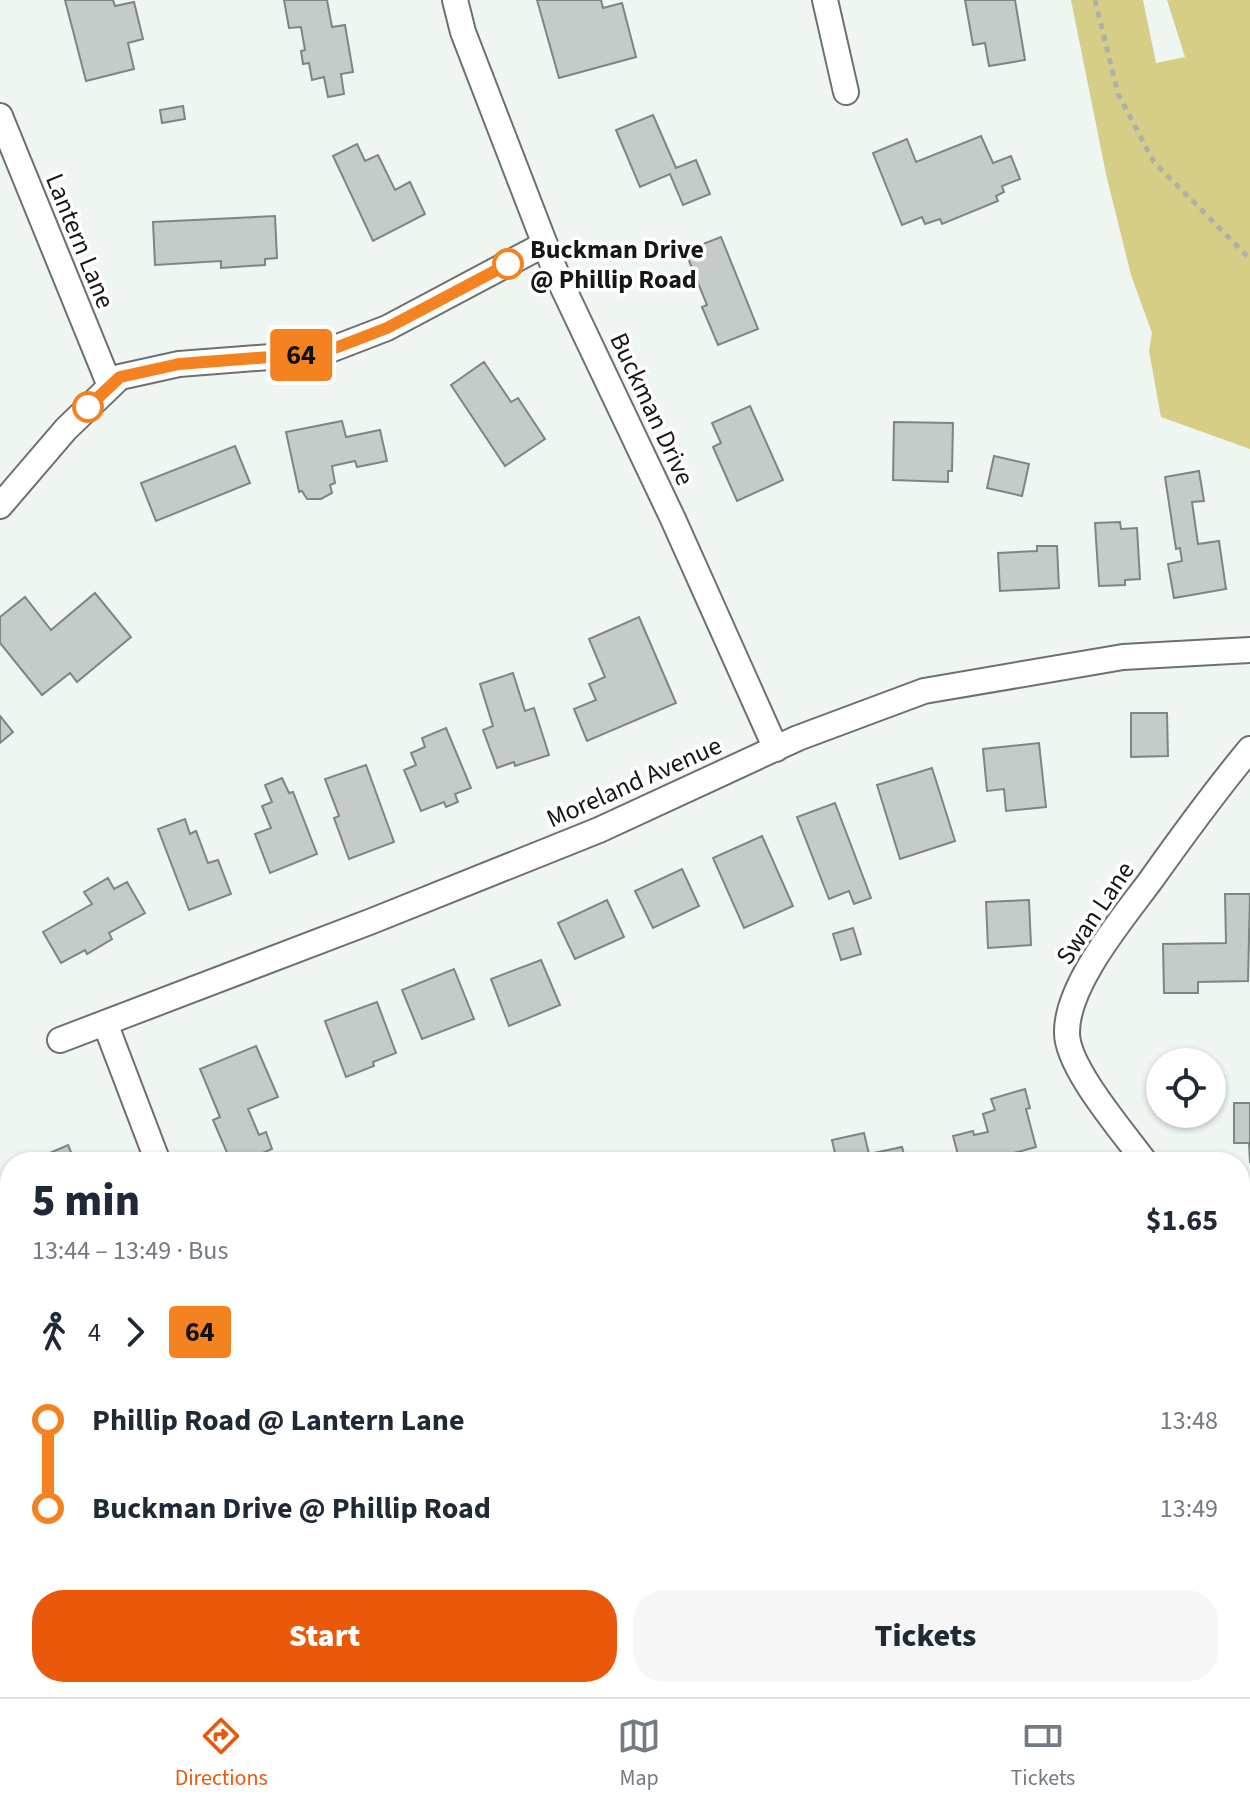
<!DOCTYPE html>
<html lang="en">
<head>
<meta charset="utf-8">
<style>
  :root { --surface:#fff; --page:#f6f6f7; --text:#1f2937; --muted:#747a83; --line:#e0e1e3; --accent:#ea580c }
  body { margin:0; font-family:"Source Sans 3",sans-serif; background:var(--page); color:var(--text); height:100vh; display:flex; flex-direction:column; font-size:30px; white-space:nowrap }
  * { box-sizing:border-box; margin:0 }
  p { font-size:26px; color:var(--muted) }
  .icon { flex:none; width:44px; height:44px; fill:none; stroke:currentColor; stroke-width:2; stroke-linecap:round; stroke-linejoin:round }
  .map { position:relative; flex:1; overflow:hidden }
  .details { position:absolute; left:0px; top:1152px; width:1250px; height:546px; display:flex; flex-direction:column; background:var(--surface); border-radius:32px 32px 0 0; box-shadow:0 2px 6px #0004 }
  .details>* { flex:none }
  .badge { padding:0 16px; border-radius:6px; font-size:28px; line-height:52px }
  .fabs { position:absolute; left:1146px; top:1048px; display:grid; gap:16px }
  .fabs a { display:grid; place-items:center; width:80px; height:80px; border-radius:50%; background:var(--surface); box-shadow:0 2px 6px #0004; font-size:40px }
  .map>.badge { position:absolute; translate:-50% -50%; box-shadow:0 0 0 4px #fff }
  .legs { display:flex; align-items:center; gap:12px; height:88px; padding:0 32px; font-size:26px }
  .legs p { margin-inline-start:auto }
  .headline { display:flex; align-items:center; justify-content:space-between; height:136px; padding:0 32px }
  h1 { font-size:44px; font-weight:800; line-height:60px }
  .button { display:flex; gap:16px; margin-top:auto; padding:16px 32px }
  .button a { flex:1; height:92px; border-radius:32px; background:var(--accent); color:#fff; font-size:32px; font-weight:800; line-height:92px; text-align:center }
  .button a+a { background:var(--page); color:var(--text) }
  ul { padding:0 32px; list-style:none }
  li { display:flex; align-items:center; gap:28px; height:88px; font-size:30px }
  li i { display:grid; place-items:center; width:12px; height:100%; margin:0 10px; background:currentColor }
  li i::after { content:''; width:20px; height:20px; margin:-10px; border:6px solid; border-radius:50%; background:var(--surface) }
  li p { margin-inline-start:auto }
  li:first-child i { background:linear-gradient(#0000 50%,currentColor 0) }
  li:last-child i { background:linear-gradient(currentColor 50%,#0000 0) }
  .menu { display:flex; justify-content:space-around; align-items:center; height:112px; border-top:2px solid var(--line); background:var(--surface); font-size:22px; color:var(--muted) }
  .menu a { display:grid; justify-items:center; gap:4px }
  .menu .current { color:var(--accent) }
  .map>svg:first-child { display:block }
</style>
</head>
<body>
<div class="map">
<svg width="1250" height="1697" viewBox="0 0 1250 1697">
  <rect width="100%" height="100%" fill="#eff5f0"/>
  <path fill="#d6ce86" d="M1071,0H1143L1156,63L1185,57L1167,0H1250V449L1161,417L1149,351L1152,333L1131,275L1106,174Z"/>
  <path fill="#c4cbc9" stroke="#7e8583" stroke-width="2" d="M65,0H113L115,6L134,2L143,39L128,43L134,69L86,81Z
    M284,0H327L332,27L345,25L353,72L341,74L344,94L328,97L324,77L312,80L309,63L303,64L301,51L305,50L301,27L289,28Z
    M537,0H601L603,8L622,3L636,57L559,78Z
    M965,0H1015L1025,60L989,66L985,43L973,45Z
    M183,106L185,119L162,123L160,110Z
    M653,115L676,168L696,160L710,194L683,205L670,174L640,187L616,130Z
    M981,136L993,163L1011,156L1020,179L1002,186L1004,192L996,196L998,201L942,224L940,219L925,224L922,217L902,225L873,153L907,139L916,162Z
    M357,144L365,161L378,155L395,190L410,182L425,214L373,241L333,156Z
    M275,216L277,258L265,259V265L221,268V261L155,265L153,222Z
    M721,237L758,329L718,345L702,307L707,305L685,251Z
    M484,362L511,402L518,398L545,439L505,466L451,385Z
    M750,406L783,480L737,501L713,447L721,443L712,423Z
    M342,421L346,437L380,430L387,461L357,467L355,461L332,466L335,483L330,485L332,493L321,499H307L302,491L299,492L286,432Z
    M894,422L953,423L952,471H948V482L893,480Z
    M235,446L250,483L156,521L141,483Z
    M994,456L1029,464L1022,496L987,488Z
    M1199,471L1204,501L1192,502L1198,544L1219,541L1226,589L1174,598L1168,564L1182,561L1180,548L1176,549L1165,477Z
    M1120,522L1121,529L1137,528L1140,579L1125,580V585L1099,586L1095,523Z
    M1037,546H1057L1059,588L1000,591L998,553L1037,551Z
    M95,593L131,637L77,682L70,673L42,695L0,643V617L25,597L51,630Z
    M639,617L676,703L587,741L574,709L596,700L589,684L605,677L589,639Z
    M513,673L525,711L534,708L549,755L515,766L514,762L497,768L483,730L493,726L480,684Z
    M1131,713H1167L1168,756L1131,757Z
    M0,716L13,732L0,743Z
    M446,728L471,788L455,794L458,802L446,807L444,802L421,811L404,770L416,765L411,753L425,747L422,738Z
    M1039,743L1046,807L1006,811L1004,789L987,791L983,749Z
    M366,765L394,842L349,859L334,818L339,816L325,779Z
    M932,768L955,841L900,859L877,785Z
    M282,778L289,793L293,792L317,854L270,873L255,834L271,828L262,806L272,802L265,785Z
    M835,803L871,898L854,904L849,891L829,899L797,817Z
    M185,819L190,834L196,831L208,863L218,860L231,894L189,910L158,829Z
    M762,836L793,906L744,928L713,858Z
    M682,869L699,906L653,928L635,891Z
    M108,878L114,889L127,882L145,913L109,933L112,939L87,954L85,950L61,963L43,932L92,904L84,892Z
    M1225,894H1250L1248,981L1198,982V993H1164L1163,944L1226,943Z
    M607,900L624,937L575,959L558,923Z
    M1029,900L1031,945L988,948L986,902Z
    M853,928L861,954L841,960L833,934Z
    M541,960L560,1005L509,1026L491,979Z
    M454,969L474,1019L422,1039L402,990Z
    M377,1002L396,1053L373,1062L374,1066L346,1077L325,1021Z
    M256,1046L278,1097L248,1109L259,1135L266,1132L272,1149L242,1162H231L213,1120L220,1117L200,1069Z
    M1025,1089L1030,1108L1026,1109L1036,1147L981,1162H960L953,1136L973,1131L974,1135L988,1132L983,1114L995,1110L991,1099Z
    M1234,1103H1250V1163L1249,1143H1234Z
    M864,1133L869,1154L902,1147L906,1162H837L832,1140Z
    M68,1145L75,1162H29Z
    M8,1394L10,1442L0,1445V1396Z
    M8,1595L10,1635L0,1638V1597Z
    M415,1688H436L442,1697H401Z
    M529,1688H562L563,1690L553,1697H535Z
    M839,1688H853L859,1697H826Z
    M901,1688H971L959,1697H907Z"/>
  <g fill="none" stroke-linecap="round" stroke-linejoin="round">
    <defs>
      <path id="street" d="M455,0L463,32L556,273L673,519L776,749
        M825,0L846,92
        M0,116L110,386
        M0,506L66,429L120,377L179,364L322,353L387,328L545,244
        M105,1023L158,1162
        M60,1040L372,921L599,830L798,738L924,691L1123,657L1250,650
        M1145,1162C1124,1133 1067,1068 1067,1033C1066,985 1123,918 1151,880C1183,835 1215,791 1250,749
        M1240,1268L1250,1280
        M1240,1325L1250,1318
        M0,1527L10,1524
        M314,1688L316,1697
        M684,1697L698,1688"/>
    </defs>
    <use href="#street" stroke="#6c716d" stroke-width="28"/>
    <path stroke="#abb0ac" stroke-width="5" stroke-dasharray="6 6" stroke-linecap="butt" d="M1095,0L1118,94L1154,162L1250,259"/>
    <use href="#street" stroke="#fff" stroke-width="24"/>
  </g>
  <g fill="none" stroke-linecap="round" stroke-linejoin="round">
    <defs>
      <path id="line-1" d="M88,407L120,377L179,364L322,353L387,328L508,264"/>
    </defs>
    <use href="#line-1" stroke="#fff" stroke-width="18"/>
    <use href="#line-1" stroke="#f58220" stroke-width="12"/>
  </g>
  <g fill="#fff" stroke="#f58220" stroke-width="4">
    <circle cx="508" cy="264" r="14"/>
    <circle cx="88" cy="407" r="14"/>
  </g>
  <g text-anchor="middle" dominant-baseline="central" stroke-width="7" stroke-linejoin="round" paint-order="stroke">
    <g font-size="26" fill="#161816" stroke="#fff">
      <text transform="translate(80 241) rotate(68)">Lantern Lane</text>
      <text transform="translate(652 409) rotate(65)">Buckman Drive</text>
      <text transform="translate(634 782) rotate(-24)">Moreland Avenue</text>
      <text transform="translate(1095 913) rotate(-56)">Swan Lane</text>
    </g>
    <g font-size="26" font-weight="bold" fill="#161816" stroke="#fff" text-anchor="start">
      <text x="530" y="249">Buckman Drive<tspan x="530" dy="30">@ Phillip Road</tspan></text>
    </g>
  </g>
</svg>
<div class="fabs">
<a><svg class="icon" aria-label="locate" viewBox="0 0 24 24"><circle cx="12" cy="12" r="6"/><path d="M12 2v4M12 18v4M2 12h4M18 12h4"/></svg></a>
</div>
<b class="badge" style="left:301px;top:355px;background:#f58220;color:#111">64</b>
<section class="details">
<div class="headline"><div><h1>5 min</h1><p>13:44 – 13:49 · Bus</p></div><b>$1.65</b></div>
<div class="legs"><svg class="icon" aria-label="walk" viewBox="0 0 24 24"><circle cx="13" cy="4" r="2"/><path d="M13 8l-2 6 4 7M11 14l-3 7M7 12l3-4h3l4 4"/></svg>4<svg class="icon" aria-label="forward" viewBox="0 0 24 24"><path d="M9 5l7 7-7 7"/></svg><b class="badge" style="background:#f58220;color:#111">64</b></div>
<ul>
<li><i style="color:#f58220"></i><b>Phillip Road @ Lantern Lane</b><p>13:48</p></li>
<li><i style="color:#f58220"></i><b>Buckman Drive @ Phillip Road</b><p>13:49</p></li>
</ul>
<div class="button"><a>Start</a><a>Tickets</a></div>
</section>
</div>
<nav class="menu">
<a class="current"><svg class="icon" aria-label="directions" viewBox="0 0 24 24"><path d="M12 3l9 9-9 9-9-9zM9 14v-3h6M13 9l2 2-2 2"/></svg>Directions</a>
<a><svg class="icon" aria-label="map" viewBox="0 0 24 24"><path d="M3 6l6-2 6 2 6-2v14l-6 2-6-2-6 2zM9 4v14M15 6v14"/></svg>Map</a>
<a><svg class="icon" aria-label="tickets" viewBox="0 0 24 24"><path d="M3 7h18v10H3zM15 7v10"/></svg>Tickets</a>
</nav>
</body>
</html>
